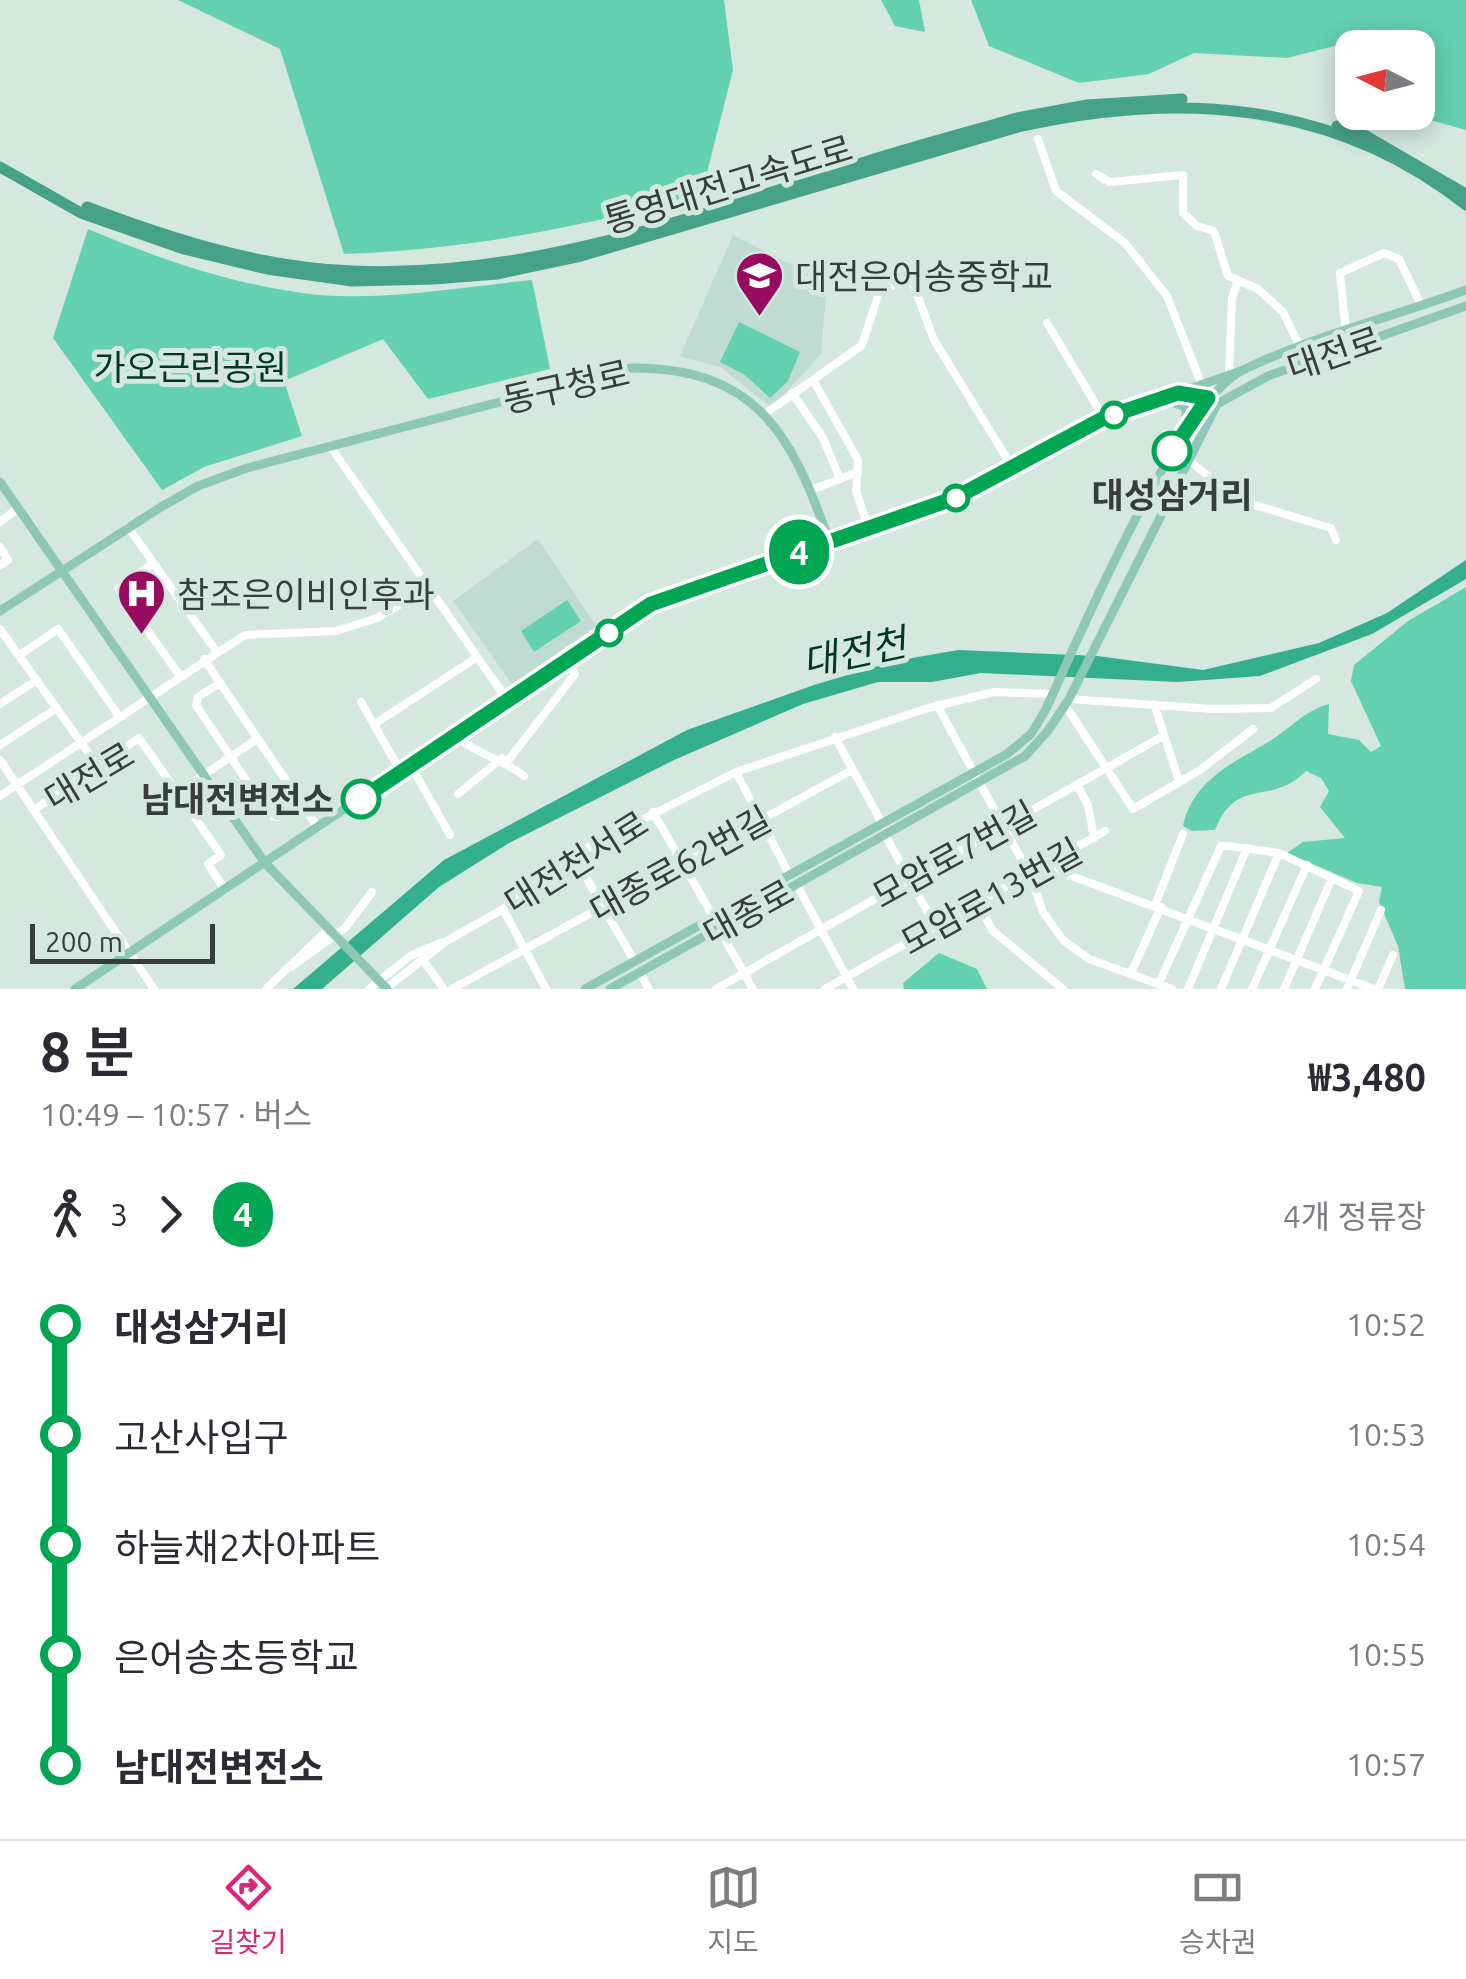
<!DOCTYPE html>
<html lang="ko">
<head>
<meta charset="utf-8">
<style>
  :root { --surface:#fff; --page:#f7f7f7; --text:#2b2b33; --muted:#7c7c81; --line:#e1e1e2; --accent:#db2777 }
  body { margin:0; font-family:Ubuntu,"Noto Sans KR",sans-serif; background:var(--page); color:var(--text); height:100vh; display:flex; flex-direction:column; font-size:38px; white-space:nowrap }
  * { box-sizing:border-box; margin:0 }
  p { font-size:32px; color:var(--muted) }
  .icon { flex:none; width:55px; height:55px; fill:none; stroke:currentColor; stroke-width:2; stroke-linecap:round; stroke-linejoin:round }
  .map { position:relative; height:989px; overflow:hidden }
  .panel { display:flex; flex-direction:column; background:var(--surface); flex:1 }
  .panel>* { flex:none }
  .badge { padding:0 20px; border-radius:32px; font-size:35px; line-height:65px }
  .needle { width:65px; rotate:276deg }
  .fabs { position:absolute; left:1335px; top:30px; display:grid; gap:20px }
  .fabs a { display:grid; place-items:center; width:100px; height:100px; border-radius:20px; background:var(--surface); box-shadow:0 5px 25px #0003; font-size:50px }
  .scale { position:absolute; left:30px; bottom:25px; width:185px; box-sizing:border-box; padding-left:10px; border:5px solid #363e3b; border-top:0; font-size:28px; line-height:35px; white-space:nowrap; color:#363e3b; -webkit-text-stroke:8px #d4e8e0; paint-order:stroke }
  .map>.badge { position:absolute; translate:-50% -50%; box-shadow:0 0 0 5px #fff }
  .legs { display:flex; align-items:center; gap:15px; height:110px; padding:0 40px; font-size:32px }
  .legs p { margin-inline-start:auto }
  .summary { display:flex; align-items:center; justify-content:space-between; height:170px; padding:0 40px }
  h1 { font-size:55px; font-weight:600; line-height:75px }
  ul { padding:0 40px; list-style:none }
  li { display:flex; align-items:center; gap:35px; height:110px; font-size:38px }
  li i { display:grid; place-items:center; width:15px; height:100%; margin:0 12px; background:currentColor }
  li i::after { content:''; width:25px; height:25px; margin:-12px; border:8px solid; border-radius:50%; background:var(--surface) }
  li p { margin-inline-start:auto }
  li:first-child i { background:linear-gradient(#0000 50%,currentColor 0) }
  li:last-child i { background:linear-gradient(currentColor 50%,#0000 0) }
  .tab-bar { display:flex; justify-content:space-around; align-items:center; height:140px; border-top:2px solid var(--line); background:var(--surface); font-size:28px; color:var(--muted) }
  .tab-bar a { display:grid; justify-items:center; gap:5px }
  .tab-bar .current { color:var(--accent) }
  .map>svg:first-child { display:block }
</style>
</head>
<body>
<div class="map">
<svg width="1466" height="989" viewBox="0 0 1466 989">
  <rect width="100%" height="100%" fill="#d4e8e0"/>
  <path fill="#c0dbd2" d="M733,235L827,283L821,354L772,408L720,367L680,356Z
    M538,539L596,626L512,684L453,601Z"/>
  <path fill="#63d0af" d="M178,0H724L733,70L701,196C575,227 474,249 344,254L280,49Z
    M881,0H919L925,32L895,26Z
    M971,0H1466V130L1405,113L1418,112V48L1385,47L1359,40L1287,58L1194,53L1149,74L1079,83L989,46Z
    M88,229C156,258 229,283 302,293C370,303 462,287 532,280L550,369L428,399L383,339L284,381L302,436L204,467L162,490L53,338Z
    M739,322L800,352L788,381L770,398L745,375L720,362Z
    M1466,587V989H1405L1398,946L1379,902L1382,887L1357,883L1287,853L1303,842L1345,838L1320,807L1329,791L1321,778L1306,771C1271,807 1237,775 1215,830L1192,831L1183,826C1193,780 1233,763 1270,741C1291,728 1304,711 1329,704L1328,734L1359,740L1371,752L1381,746L1351,681L1354,665L1408,621Z
    M567,600L581,621L534,652L521,631Z
    M939,953L977,969L987,989H904L903,983Z"/>
  <path fill="#33af8e" d="M1466,560V579L1372,634L1260,676L1178,682L981,673L932,682H878L803,704L674,760L509,843L439,887L322,989H293L444,860L687,730L814,685L895,661L958,650L1097,656L1203,670L1319,643L1387,613Z"/>
  <g fill="none" stroke-linecap="round" stroke-linejoin="round">
    <path stroke="#fff" stroke-width="8" d="M1038,139L1056,191L1125,243L1167,296L1201,383
      M1096,174L1110,182L1183,175V213L1197,226L1214,231L1228,276L1258,289L1283,312L1301,349
      M1047,323L1104,418
      M1346,332L1340,273L1384,253L1399,259L1421,305
      M1229,374L1232,299L1237,283
      M813,380L862,345L879,293L910,275L934,340L1014,470
      M792,393L823,438L840,479
      M766,413L813,380L858,460L856,491L868,527
      M330,446L508,701
      M1186,458L1238,500L1331,528L1336,540
      M811,490L858,472
      M0,522L18,508
      M128,527L216,651
      M0,547L8,560L0,565
      M153,563L118,589L180,676
      M0,629L98,766
      M20,655L58,629L119,716
      M204,659L318,828
      M220,683L198,697L196,705L270,816L278,817L300,802
      M1069,699L1213,709L1271,708L1316,679
      M361,702L401,772
      M0,704L37,680
      M1154,704L1179,781
      M937,705L1030,875L1043,912L1063,940L1089,959L1172,989
      M1065,705L1133,809L1200,770L1253,729
      M376,723L476,658
      M457,735C470,752 505,760 524,776
      M835,737L883,825
      M0,745L57,708
      M0,760L154,989
      M507,762L575,674L568,661
      M411,766L450,835
      M736,772L790,876
      M1077,785L1088,805L1094,838
      M177,793L257,739
      M458,794L502,758
      M0,796L245,635L336,631L377,618L428,588
      M34,810L139,738L221,855L208,864L225,890
      M653,812L714,918
      M885,835L936,927
      M573,855L635,962
      M1045,866L1374,989
      M797,885L853,989
      M978,904L993,931L1063,989
      M1155,905L1183,834
      M503,909L546,989
      M719,929L753,989
      M423,960L444,989
      M291,967L345,928L372,892
      M640,973L649,989
      M1131,973L1161,907
      M1159,983L1221,846H1229L1279,853L1359,891L1315,989
      M266,989L329,928
      M369,989L410,956L440,943
      M385,989L445,942L503,909L573,855L736,772L928,708L994,692L1052,694
      M452,989L852,770
      M716,989L1163,736
      M825,989L1105,831
      M1188,989L1247,848
      M1221,989L1279,853
      M1252,989L1307,865
      M1284,989L1332,878
      M1347,989L1381,910
      M1378,989L1393,955"/>
    <path stroke="#8fc7b7" stroke-width="9" d="M1166,400L1186,407V424
      M0,482L265,863L387,989
      M0,611L161,507L198,486L247,468L630,368C756,367 792,434 829,541
      M75,989L651,604L955,498L1014,470L1088,424L1241,371
      M585,989L1007,754L1031,734L1046,709C1080,635 1178,402 1243,370C1313,336 1393,317 1466,290
      M610,989L1025,756L1047,732L1069,699L1217,404L1268,376L1466,306"/>
    <path stroke="#45a287" stroke-width="11" d="M1337,126L1366,136L1466,194
      M0,167L81,213L184,249L267,269L352,281L434,279L497,274L581,256L1018,127C1177,91 1333,100 1466,205
      M87,207C171,239 262,268 352,271C523,279 688,219 849,167C904,149 961,134 1017,118L1087,105L1182,99"/>
  </g>
  <g fill="none" stroke-linecap="round" stroke-linejoin="round">
    <defs>
      <path id="line-1" d="M361,799L651,604L955,498L1104,418L1178,393L1208,398L1172,451"/>
    </defs>
    <use href="#line-1" stroke="#fff" stroke-width="22"/>
    <use href="#line-1" stroke="#00a651" stroke-width="15"/>
  </g>
  <defs>
    <symbol id="school-pin" viewBox="-11 -11 22 30"><path d="M0 17L-7.5 6A9.5 9.5 0 1 1 7.5 6Z" fill="#970c61" stroke="#d4e8e0"/><path d="M0-5L7-2L0 1L-7-2ZM-4 1L0 2.5L4 1V4Q0 6-4 4Z" fill="#fff"/></symbol>
    <symbol id="hospital-pin" viewBox="-11 -11 22 30"><path d="M0 17L-7.5 6A9.5 9.5 0 1 1 7.5 6Z" fill="#970c61" stroke="#d4e8e0"/><path d="M-5-5h3v3.5h4V-5h3V5h-3V1.5h-4V5h-3Z" fill="#fff"/></symbol>
  </defs>
  <g fill-rule="evenodd">
    <use href="#school-pin" x="732" y="248" width="55" height="75"/>
    <use href="#hospital-pin" x="114" y="566" width="55" height="75"/>
  </g>
  <g fill="#fff" stroke="#00a651" stroke-width="5">
    <circle cx="1114" cy="415" r="12"/>
    <circle cx="1172" cy="451" r="18"/>
    <circle cx="956" cy="498" r="12"/>
    <circle cx="609" cy="633" r="12"/>
    <circle cx="361" cy="799" r="18"/>
  </g>
  <g text-anchor="middle" dominant-baseline="central" stroke-width="10" stroke-linejoin="round" paint-order="stroke">
    <g font-size="35" fill="#363e3b" stroke="#d4e8e0">
      <text transform="translate(728 184) rotate(-17)">통영대전고속도로</text>
      <text transform="translate(1334 353) rotate(-19)">대전로</text>
      <text transform="translate(566 386) rotate(-13)">동구청로</text>
      <text transform="translate(89 776) rotate(-31)">대전로</text>
      <text transform="translate(954 854) rotate(-29)">모암로7번길</text>
      <text transform="translate(576 862) rotate(-32)">대전천서로</text>
      <text transform="translate(680 864) rotate(-29)">대종로62번길</text>
      <text transform="translate(991 896) rotate(-29)">모암로13번길</text>
      <text transform="translate(748 912) rotate(-29)">대종로</text>
    </g>
    <g font-size="35" fill="#363e3b" stroke="#d4e8e0" text-anchor="start">
      <text x="795" y="276">대전은어송중학교</text>
      <text x="177" y="594">참조은이비인후과</text>
    </g>
    <g font-size="35" fill="#003629" stroke="#d4e8e0">
      <text x="190" y="367">가오근린공원</text>
    </g>
    <g font-size="35" font-weight="bold" fill="#363e3b" stroke="#d4e8e0">
      <text x="1172" y="495">대성삼거리</text>
      <text x="334" y="799" text-anchor="end">남대전변전소</text>
    </g>
    <g font-size="38" font-style="italic" fill="#003629" stroke="#d4e8e0">
      <text transform="translate(854 652) rotate(-12)">대전천</text>
    </g>
  </g>
</svg>
<div class="fabs">
<a><svg class="needle" viewBox="-14 -14 28 28"><path d="M0-13l5 13h-10z" fill="#e53935"/><path d="M0 13l5-13h-10z" fill="#7c7c81"/></svg></a>
</div>
<div class="scale">200 m</div>
<b class="badge" style="left:799px;top:552px;background:#00a651;color:#fff">4</b>
</div>
<section class="panel">
<div class="summary"><div><h1>8 분</h1><p>10:49 – 10:57 · 버스</p></div><b>₩3,480</b></div>
<div class="legs"><svg class="icon" aria-label="walk" viewBox="0 0 24 24"><circle cx="13" cy="4" r="2"/><path d="M13 8l-2 6 4 7M11 14l-3 7M7 12l3-4h3l4 4"/></svg>3<svg class="icon" aria-label="forward" viewBox="0 0 24 24"><path d="M9 5l7 7-7 7"/></svg><b class="badge" style="background:#00a651;color:#fff">4</b><p>4개 정류장</p></div>
<ul>
<li><i style="color:#00a651"></i><b>대성삼거리</b><p>10:52</p></li>
<li><i style="color:#00a651"></i><span>고산사입구</span><p>10:53</p></li>
<li><i style="color:#00a651"></i><span>하늘채2차아파트</span><p>10:54</p></li>
<li><i style="color:#00a651"></i><span>은어송초등학교</span><p>10:55</p></li>
<li><i style="color:#00a651"></i><b>남대전변전소</b><p>10:57</p></li>
</ul>
</section>
<nav class="tab-bar">
<a class="current"><svg class="icon" aria-label="directions" viewBox="0 0 24 24"><path d="M12 3l9 9-9 9-9-9zM9 14v-3h6M13 9l2 2-2 2"/></svg>길찾기</a>
<a><svg class="icon" aria-label="map" viewBox="0 0 24 24"><path d="M3 6l6-2 6 2 6-2v14l-6 2-6-2-6 2zM9 4v14M15 6v14"/></svg>지도</a>
<a><svg class="icon" aria-label="tickets" viewBox="0 0 24 24"><path d="M3 7h18v10H3zM15 7v10"/></svg>승차권</a>
</nav>
</body>
</html>
